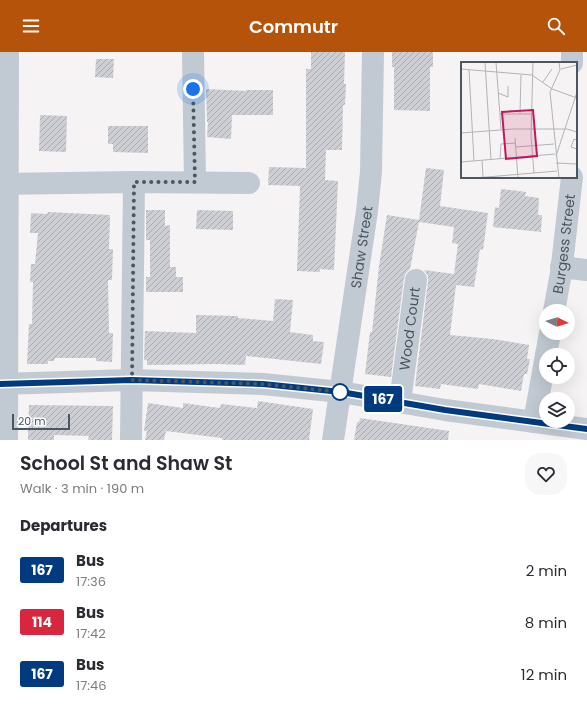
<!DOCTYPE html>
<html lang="en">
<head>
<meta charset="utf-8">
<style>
  :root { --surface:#fff; --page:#f7f7f7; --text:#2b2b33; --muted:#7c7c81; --accent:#b45309 }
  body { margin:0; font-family:Poppins,sans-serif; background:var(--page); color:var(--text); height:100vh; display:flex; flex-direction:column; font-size:15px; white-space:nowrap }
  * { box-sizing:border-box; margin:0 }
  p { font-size:13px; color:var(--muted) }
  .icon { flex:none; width:22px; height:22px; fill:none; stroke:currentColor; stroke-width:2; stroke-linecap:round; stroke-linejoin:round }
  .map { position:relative; height:388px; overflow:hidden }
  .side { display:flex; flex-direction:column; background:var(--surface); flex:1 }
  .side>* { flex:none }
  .badge { padding:0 8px; border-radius:3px; font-size:14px; line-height:26px }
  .needle { width:26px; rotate:95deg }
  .buttons { position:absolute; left:539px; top:252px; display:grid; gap:8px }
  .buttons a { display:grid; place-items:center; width:36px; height:36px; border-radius:50%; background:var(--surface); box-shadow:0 4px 16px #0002; font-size:20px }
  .scale { position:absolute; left:12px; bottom:10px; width:58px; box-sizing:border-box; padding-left:4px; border:2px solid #4a5661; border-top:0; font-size:11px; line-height:14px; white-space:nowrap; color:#4a5661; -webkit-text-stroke:3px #fff; paint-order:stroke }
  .you { position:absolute; width:20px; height:20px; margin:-10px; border:3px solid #fff; border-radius:50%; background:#1a73e8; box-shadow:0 0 0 6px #1a73e833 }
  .map>.badge { position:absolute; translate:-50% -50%; box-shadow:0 0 0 2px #fff }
  h2 { padding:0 20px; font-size:15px; line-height:36px }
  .round { display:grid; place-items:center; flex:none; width:42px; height:42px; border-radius:16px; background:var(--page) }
  .summary { display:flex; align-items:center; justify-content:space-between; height:68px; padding:0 20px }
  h1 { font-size:19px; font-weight:600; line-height:30px }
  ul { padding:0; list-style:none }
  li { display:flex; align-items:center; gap:12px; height:52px; padding:0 20px }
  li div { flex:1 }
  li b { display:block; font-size:15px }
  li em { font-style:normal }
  li .badge { min-width:44px; font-weight:700; text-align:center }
  header { display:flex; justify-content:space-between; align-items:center; height:52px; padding:0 20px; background:var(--accent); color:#fff; font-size:18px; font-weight:600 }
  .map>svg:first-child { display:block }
</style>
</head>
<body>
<header><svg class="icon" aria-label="menu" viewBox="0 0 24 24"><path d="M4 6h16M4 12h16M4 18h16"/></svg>Commutr<svg class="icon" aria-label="search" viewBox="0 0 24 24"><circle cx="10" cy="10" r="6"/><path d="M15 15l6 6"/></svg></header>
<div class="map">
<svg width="587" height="388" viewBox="0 0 587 388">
  <defs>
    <pattern id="building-hatch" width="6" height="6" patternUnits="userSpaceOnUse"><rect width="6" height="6" fill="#cdcfd5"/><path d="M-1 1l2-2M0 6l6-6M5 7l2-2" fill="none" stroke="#a8abb0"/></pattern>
  </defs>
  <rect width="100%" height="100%" fill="#f5f3f3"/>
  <path fill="url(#building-hatch)" d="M311,0H345L344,32H346L345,53H343L342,98H326L325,128L338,129L334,218L320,217V220L297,219L300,134L268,133L269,115L306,116V17H311Z
    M392,0H433V15H430V59L394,58V15H392Z
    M96,7H114L113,26L95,25Z
    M206,37L246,39V38H273V63H232L231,87L207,85L208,70H207Z
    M40,63L67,64L66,100L39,99Z
    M108,74H148V101L113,100V92H108Z
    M426,116L444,118L440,154L488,161L483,198L480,197L474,235L456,233L450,283L493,287L529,293L527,307H530L527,322H524L521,339L479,332L478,337L441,332L440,337L415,334L428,230V224L424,218L454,222L458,192L452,191L454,175L419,170L410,217L406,221L404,226L391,325L365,322L370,280H372L379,214L387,163L419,168Z
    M501,137L526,140L525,144L539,146L538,163H542L541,180L493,175L495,155L499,156Z
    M146,158H165V174L170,173V215H176V225H183V240H146V225H150V188H146Z
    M197,158L233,159V178L196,177Z
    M48,160L110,163L109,197H113L112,228H108L109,281H113L112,310L96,309V306H55L54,309H48V312H27L29,272H32L33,230H30L31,212H35L38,181H30L31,161L47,162Z
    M275,247L293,248L290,280L313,283V289L324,290L321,312L246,304L245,313L217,312L147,313V308H144L145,279L196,281V263L238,264V266L273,269Z
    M258,349L313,357L309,388H222V386L166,379L164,388H145L147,379H144L148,351L183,356V351L220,356L221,352L257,356Z
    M29,353L113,354L112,388H88L89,384L54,383V388H28Z
    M360,366L449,379L448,388H354L357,370H359Z"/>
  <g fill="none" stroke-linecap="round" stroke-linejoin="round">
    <g stroke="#c1cad2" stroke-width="22">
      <path d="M193,0L195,130"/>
      <path d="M572,11V0"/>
      <path d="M0,132L134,130L249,131"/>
      <path d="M561,215L587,218"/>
      <path id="s1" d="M554,259L561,221L572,125"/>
      <path d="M546,303L550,281"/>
      <path d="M0,332L131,328L263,332L341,340L445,358L587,377"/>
      <path id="s2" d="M400,350L416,228"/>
      <path d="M534,370L546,303"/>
      <path d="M7,388L8,0"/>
      <path d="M131,388L134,130"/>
      <path id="s3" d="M333,388L367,159L371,120L373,0"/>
    </g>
  </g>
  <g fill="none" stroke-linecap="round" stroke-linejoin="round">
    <defs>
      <path id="line" d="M0,332L132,328L263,332L341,340L445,358L587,377"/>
    </defs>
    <use href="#line" stroke="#fff" stroke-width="9"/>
    <use href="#line" stroke="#003b80" stroke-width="6"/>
    <path stroke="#4a5661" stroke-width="4" stroke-dasharray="0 7.2" d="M193,37L195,130H134L132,328L263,332L340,340"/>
  </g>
  <circle fill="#fff" stroke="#003b80" stroke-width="2" cx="340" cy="340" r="8"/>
  <g text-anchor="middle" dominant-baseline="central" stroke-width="3.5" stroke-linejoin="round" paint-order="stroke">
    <g font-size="14" fill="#4a5661" stroke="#fff">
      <text stroke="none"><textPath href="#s1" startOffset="68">Burgess Street</textPath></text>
      <text stroke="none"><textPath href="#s3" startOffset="195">Shaw Street</textPath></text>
      <text stroke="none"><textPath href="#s2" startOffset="74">Wood Court</textPath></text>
    </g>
  </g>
  <g transform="translate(461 10)">
    <rect width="116" height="116" fill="#f5f3f3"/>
    <path fill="none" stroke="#b1b4b9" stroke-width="1" d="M24,0L30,98M35,0L40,67M72,0L70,74L73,111M0,7L71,13L91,27L116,36M100,7L116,3M8,8L13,99M82,20L91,7M37,31L47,35V24M59,51L60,13M39,52H71M0,71L52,67H106L116,70M54,76L57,116M116,78L113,77L110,85L116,87M55,85L93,82M95,94L116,30M39,97L40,82L54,81M21,98L22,115M0,100L94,92M95,101L116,102M14,116L96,109M98,116L89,30L99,8L98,0"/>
    <path fill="#c2185b" fill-opacity="0.15" stroke="#c2185b" stroke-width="2" d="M72,48L76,94L45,97L41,50Z"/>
    <rect width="116" height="116" fill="none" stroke="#4a5661" stroke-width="2"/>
  </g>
</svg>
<div class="buttons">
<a><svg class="needle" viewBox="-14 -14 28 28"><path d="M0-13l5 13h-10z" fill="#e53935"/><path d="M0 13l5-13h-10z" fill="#7c7c81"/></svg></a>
<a><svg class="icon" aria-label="locate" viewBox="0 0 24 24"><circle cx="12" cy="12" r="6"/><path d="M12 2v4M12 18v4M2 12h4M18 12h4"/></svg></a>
<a><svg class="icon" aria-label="layers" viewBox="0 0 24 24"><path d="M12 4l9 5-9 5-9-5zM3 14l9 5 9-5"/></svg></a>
</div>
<div class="scale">20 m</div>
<div class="you" style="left:193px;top:37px"></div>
<b class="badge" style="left:383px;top:347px;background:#003b80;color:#fff">167</b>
</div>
<section class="side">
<div class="summary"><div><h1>School St and Shaw St</h1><p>Walk · 3 min · 190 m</p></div><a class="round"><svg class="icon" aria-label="heart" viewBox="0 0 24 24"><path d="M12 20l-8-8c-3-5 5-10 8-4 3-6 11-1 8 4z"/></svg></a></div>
<h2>Departures</h2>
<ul>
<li><span class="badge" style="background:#003b80;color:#fff">167</span><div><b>Bus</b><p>17:36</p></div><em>2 min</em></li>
<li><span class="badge" style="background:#d7263d;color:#fff">114</span><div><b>Bus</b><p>17:42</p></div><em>8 min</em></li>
<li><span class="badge" style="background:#003b80;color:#fff">167</span><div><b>Bus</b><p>17:46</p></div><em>12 min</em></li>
</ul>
</section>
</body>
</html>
